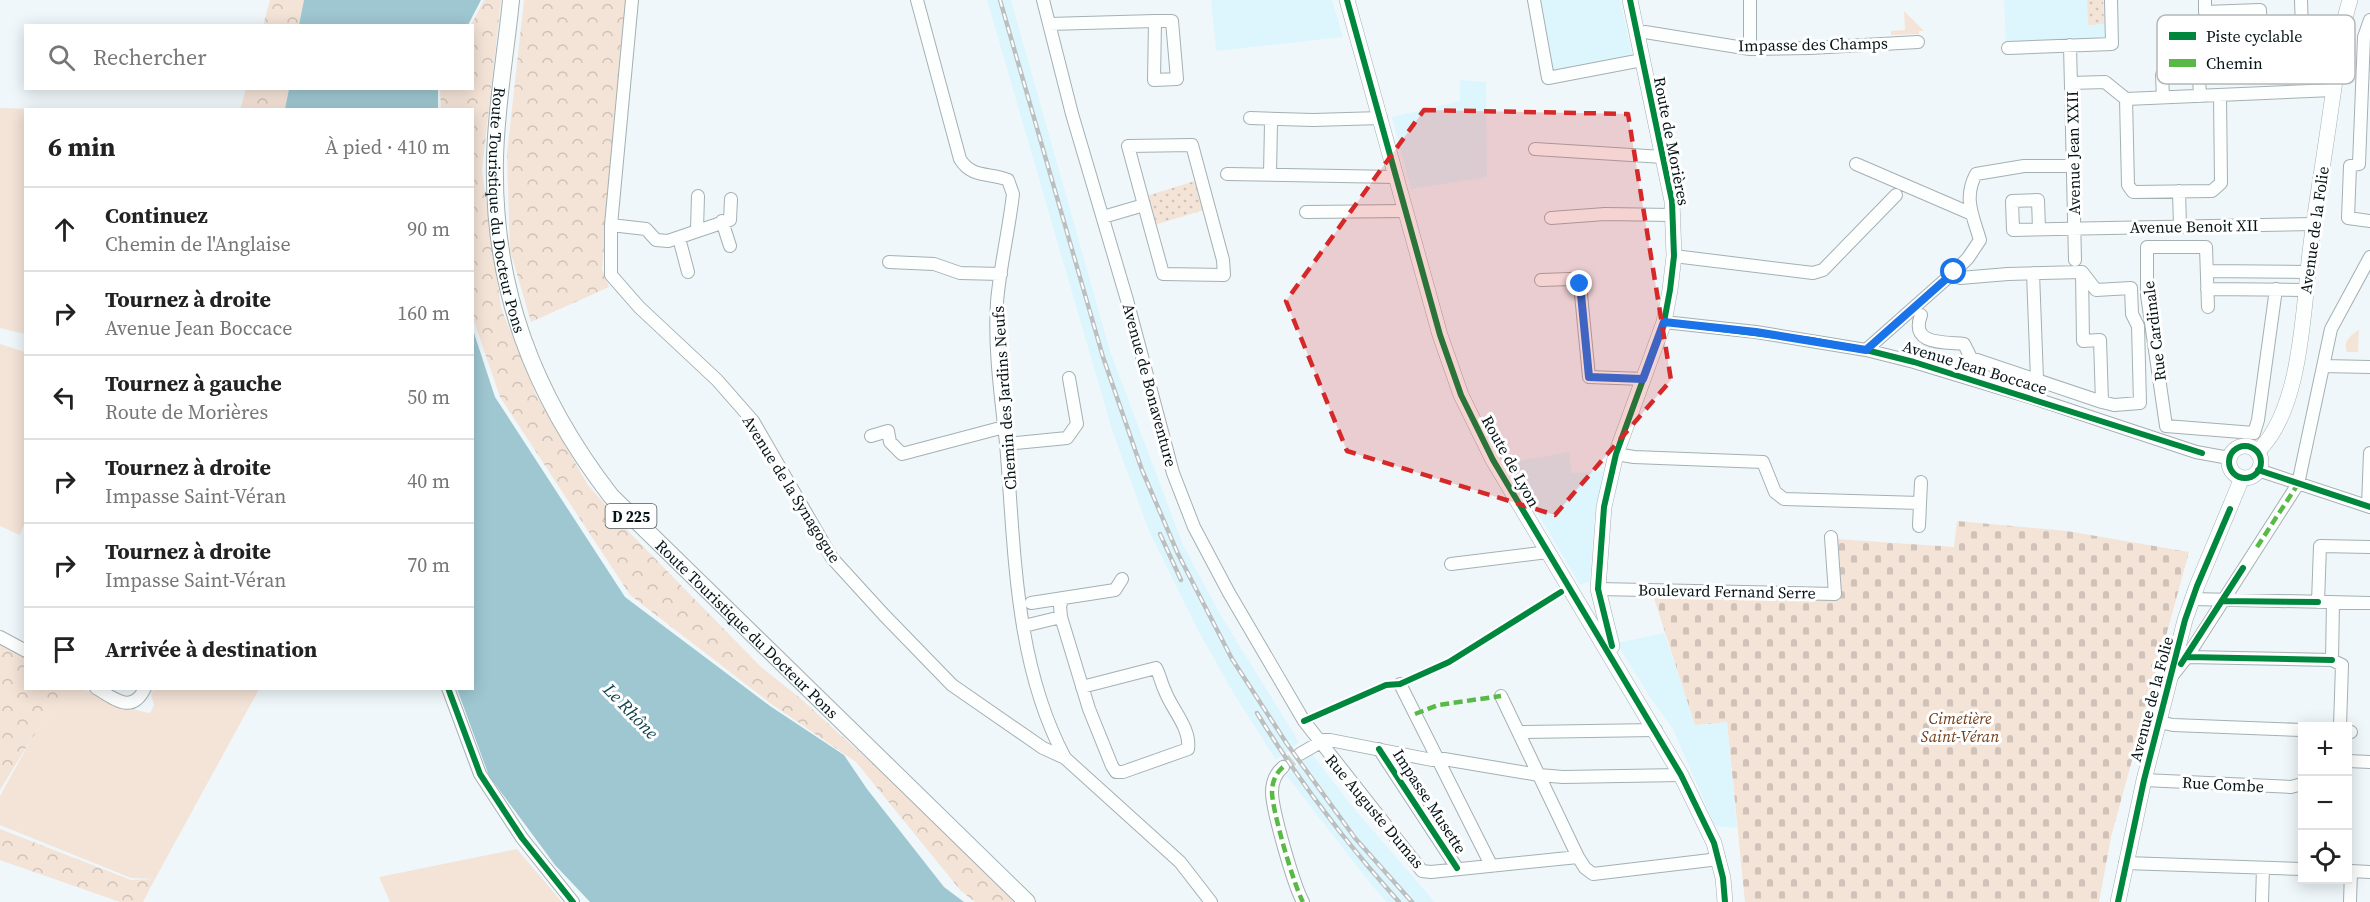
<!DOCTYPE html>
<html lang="fr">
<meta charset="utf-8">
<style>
body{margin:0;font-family:"Source Serif 4",serif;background:#f2f2f2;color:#222}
.controls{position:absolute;right:18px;bottom:18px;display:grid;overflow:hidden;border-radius:0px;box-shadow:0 3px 15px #0003}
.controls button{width:54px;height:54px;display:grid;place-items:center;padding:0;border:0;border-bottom:2px solid #e0e0e0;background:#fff;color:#222;font:30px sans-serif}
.stop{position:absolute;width:18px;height:18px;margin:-14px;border:4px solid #1a73e8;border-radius:50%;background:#fff}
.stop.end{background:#1a73e8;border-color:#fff;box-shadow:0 2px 6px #0008}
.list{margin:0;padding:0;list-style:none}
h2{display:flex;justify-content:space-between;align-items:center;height:78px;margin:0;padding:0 24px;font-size:26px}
h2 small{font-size:20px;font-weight:400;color:#767676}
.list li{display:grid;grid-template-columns:39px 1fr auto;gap:18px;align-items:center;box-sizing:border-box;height:84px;padding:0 24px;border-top:2px solid #e0e0e0}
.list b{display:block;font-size:22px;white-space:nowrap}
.list p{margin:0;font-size:20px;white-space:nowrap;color:#767676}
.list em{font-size:20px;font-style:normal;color:#767676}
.icon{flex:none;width:33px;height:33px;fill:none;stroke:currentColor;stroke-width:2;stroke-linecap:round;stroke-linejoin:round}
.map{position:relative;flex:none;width:2370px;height:902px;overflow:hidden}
.search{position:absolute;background:#fff;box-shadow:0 3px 15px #0003;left:24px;top:24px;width:450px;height:66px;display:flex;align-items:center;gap:15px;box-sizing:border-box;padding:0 21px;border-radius:0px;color:#767676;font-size:22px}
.panel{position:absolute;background:#fff;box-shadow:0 3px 15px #0003;left:24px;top:108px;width:450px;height:582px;border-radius:0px}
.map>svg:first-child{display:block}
.built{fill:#ddf6fd}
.grass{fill:#f4e3d7}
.forest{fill:url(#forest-crowns)}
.cemetery{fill:url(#cemetery-stones)}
.park{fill:url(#park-dots)}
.water{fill:#9fc7d1}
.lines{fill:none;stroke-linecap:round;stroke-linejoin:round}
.minor-tunnel{stroke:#ccd5d8;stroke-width:12;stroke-dasharray:12 6;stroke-linecap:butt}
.minor-casing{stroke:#a5b0b2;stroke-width:14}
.major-casing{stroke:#a5b0b2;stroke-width:16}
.highway-casing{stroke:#a5b0b2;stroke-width:18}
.minor{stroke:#fdfefe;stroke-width:12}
.major{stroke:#fdfefe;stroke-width:15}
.highway{stroke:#fdfefe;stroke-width:16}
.rail-casing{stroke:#bcbfc0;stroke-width:4.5}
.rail{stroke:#fff;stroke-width:2;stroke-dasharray:7;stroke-linecap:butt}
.quiet{stroke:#58b947;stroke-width:4.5;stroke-dasharray:9 4.5;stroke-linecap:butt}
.cycleway-casing{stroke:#fff;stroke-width:10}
.cycleway{stroke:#00873e;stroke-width:6}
.route{stroke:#1a73e8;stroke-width:8}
.marked{fill:#d62828;fill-opacity:0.2;stroke:#d62828;stroke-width:4.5;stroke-dasharray:12 8;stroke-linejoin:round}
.labels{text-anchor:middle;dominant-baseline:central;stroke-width:6;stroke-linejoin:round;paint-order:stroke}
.shield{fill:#fff;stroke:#515a5d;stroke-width:1.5}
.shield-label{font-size:15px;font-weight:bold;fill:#061417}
.street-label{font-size:16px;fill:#061417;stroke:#fff}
.park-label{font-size:16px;font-style:italic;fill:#703b16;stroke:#fff}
.water-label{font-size:18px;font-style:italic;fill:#11434c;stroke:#fff}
.key{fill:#fff;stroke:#b4b8b9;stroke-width:1.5}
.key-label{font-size:16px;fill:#061417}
</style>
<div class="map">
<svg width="2370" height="902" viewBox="0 0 2370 902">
<defs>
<pattern id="forest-crowns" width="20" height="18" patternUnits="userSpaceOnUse" patternTransform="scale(1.5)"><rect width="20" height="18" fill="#f4e3d7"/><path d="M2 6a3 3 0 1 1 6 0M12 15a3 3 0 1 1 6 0" fill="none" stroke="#d0c2b8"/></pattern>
<pattern id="cemetery-stones" width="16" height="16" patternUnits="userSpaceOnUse" patternTransform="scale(1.5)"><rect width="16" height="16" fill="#f4e3d7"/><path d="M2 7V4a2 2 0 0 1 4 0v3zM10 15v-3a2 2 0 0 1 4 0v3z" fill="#d0c2b8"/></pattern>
<pattern id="park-dots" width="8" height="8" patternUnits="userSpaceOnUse" patternTransform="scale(1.5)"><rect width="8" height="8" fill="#f4e3d7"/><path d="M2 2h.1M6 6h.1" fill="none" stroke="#d0c2b8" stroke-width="1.8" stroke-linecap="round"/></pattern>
</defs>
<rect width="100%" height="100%" fill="#eff7fa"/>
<path class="built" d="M987,0H1011L1110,351L1183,545L1220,614L1299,742L1276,760L1234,694L1199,632L1149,531L1112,430Z
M1211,0H1332L1343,37L1216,51Z
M1541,0H1620L1633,58L1553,70Z
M2004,0H2107L2108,40L2006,44Z
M1460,80L1486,82L1487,177L1411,189L1392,117L1460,101Z
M1569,452L1572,473L1603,471L1594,521L1590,581L1580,585L1508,463Z
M1664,633L1696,725L1727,722L1737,828L1715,826L1673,729L1650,697L1617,643Z
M1312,754L1351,805L1435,902H1387L1374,888L1286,775Z"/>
<path class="grass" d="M1904,11L1924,31H1919V34L1891,35V31L1905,30Z
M0,108L28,109L26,110L25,334L0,328Z
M2359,330L2358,352H2347C2343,342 2350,335 2359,330Z
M0,344L25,352L26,520L20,535L0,526Z
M71,689C102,689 119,708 150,713L154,705L151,694L154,689H259L155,879L131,878L0,825V796L32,738Z
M517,849L562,902H390L379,877Z"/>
<path class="forest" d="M270,0H304L299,25L263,26Z
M484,0H501L482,170L501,308L537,397L588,485L630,533L761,667L800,698L887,777L1016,902H975L961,891L856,762L770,703L630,595L500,397L473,318L472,110L441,109L440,89L472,88L471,25Z
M524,0H626L602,269L609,287L531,322L510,250L507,154Z
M246,89H289L285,109L240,110Z
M0,644L25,657L26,688L71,689L32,738L0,790Z
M0,829L131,880L155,879L143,902H120L0,860Z"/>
<path class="cemetery" d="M1957,521L2067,531L2189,552L2111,837L2099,902H1745L1727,722L1695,725L1653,595L1840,600L1836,539L1954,547Z"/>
<path class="park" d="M2087,0H2103L2104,24L2088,25Z
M1195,181L1204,210L1154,225L1146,196Z"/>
<path class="water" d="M304,0H481L468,25H299Z
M289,89H438V109H285Z
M473,330L495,397L625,597L770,706L844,755L867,789L944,887L964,902H590L555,865L489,776L457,689L472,688Z"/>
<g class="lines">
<path class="minor-tunnel" d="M1283,767L1300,754"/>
<g class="minor-casing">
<path id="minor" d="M632,0L611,225V275L639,307L717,380L753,421L832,558L884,615L952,685L1043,748L1065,758L1180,862L1211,902
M917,0L960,159C972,179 990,172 1008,180L1013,194C1009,230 1000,266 997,302C994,349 1001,396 1006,443C1015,550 1014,662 1065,758
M1043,0L1072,114L1127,300L1173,473L1194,527L1229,593L1304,721L1422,871L1431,872L1578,857
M1534,0L1548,78L1642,60
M1750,0V49
M2205,0V12L2260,10L2261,35L2342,32
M2370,20L2364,37L2359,164L2350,166L2348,218L2370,221
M1049,24L1155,21H1172L1177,79L1154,80L1155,21
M1637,34L1645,32L1750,49L1810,48L1918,42
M2261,35H2233L2234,62L2303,60L2301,0
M2197,39L2200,96
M2070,45L2075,260
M2008,48L2112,44L2111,0
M2162,75L2163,97
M2071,83L2105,82L2126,99L2333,90
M2126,99L2128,185L2133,192L2212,191L2221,183L2220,95
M1250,118L1313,120L1381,118
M1535,149L1663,157
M1856,164L1972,214
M1227,174L1397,177
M1270,174L1271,123
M2179,191L2180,226
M1306,212L1406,211
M1103,217L1144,205L1128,146L1192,145L1223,260L1224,275L1163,274L1144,205
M1551,218L1605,214L1673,215
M722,221L730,246
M611,225L646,229L656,240L668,241L730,220L731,199
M697,229L698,196
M2039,229L2038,200L2012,201L2013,230L2313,224
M679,238L688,272
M1674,256L1813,273L1823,270L1896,195
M889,262L934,264L960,273L1001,274
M2207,271L2307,272
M2082,272L2083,341L2100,340L2102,402
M2033,273L2037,379L2033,398
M1541,280L1570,279L1580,284L1589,377L1643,379
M2207,289L2305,290
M2208,307L2206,247H2147V295L2166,426L2254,433L2258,420L2276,289
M1921,315C1910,345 1943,342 1964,344L1971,358L2102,402L2114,405L2140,403L2138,326L2132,314L2131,288L2096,290L2082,272L2008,274L1960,278
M1664,322L1756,332L1866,350L1914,362L2033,398L2196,452L2229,458
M1866,350L1954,272L1968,258L1980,240C1973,216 1963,198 1976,174L2024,166H2073
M2323,366L2370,367
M871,436L888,431L890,442L902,454L1004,427
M1006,444L1067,438L1077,424L1069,378
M1616,454L1634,457L1763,462L1775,492L1784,499L1920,503
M2258,470L2370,507
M2368,506L2370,453
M1919,526L1921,482
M1451,564L1548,552
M1598,589L1835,594L1831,537
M1063,598L1060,606L1061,617L1089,709L1112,766L1116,772H1123L1188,749C1191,728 1172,710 1165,691C1161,683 1160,675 1156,668L1082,687
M2192,599L2370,603
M2318,602L2320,546L2370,547
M1031,603L1115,590L1122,579
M1024,626L1061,617
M0,637L26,651
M2187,657L2332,660L2342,665L2340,726
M2332,660L2333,602
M2172,676L2187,657L2298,484L2331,329L2370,257
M1400,684L1491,865
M96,688C115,699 132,715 145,688
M448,688L480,774L522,838L573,902
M1501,696L1578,857L1585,868L1593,874L1719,859
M2159,722L2173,725L2302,730
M1520,732L1656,730
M2348,732H2351
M1379,749L1457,868
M1300,754L1324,740H1330L1432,760L1444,759L1539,775L1563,777L1681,775
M2348,761L2370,762
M1283,767C1276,773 1272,782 1272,792C1272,810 1294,886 1303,902
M2144,780L2291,787L2302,784
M2125,863L2302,869
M2348,871H2351L2350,902
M2351,871L2370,872
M2262,902L2263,868"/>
</g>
<g class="major-casing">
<path id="major" d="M1347,0L1440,335L1461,395L1493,460L1681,775L1714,843L1723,878L1725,902
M2229 462a16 16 0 1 1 32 0a16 16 0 1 1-32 0Z
M2257,452C2303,410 2303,304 2311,244C2317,198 2325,153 2331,108C2337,72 2339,35 2350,0
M1612,646L1598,589L1604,507L1616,454L1664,322L1670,290L1674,256L1672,201L1630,0
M2118,902L2144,780L2185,620L2197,586L2242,478"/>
</g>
<g class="highway-casing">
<g id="highway">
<path id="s1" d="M511,0C506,52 496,106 495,159C492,287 533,395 611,496L1027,902"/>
</g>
</g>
<use href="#minor" class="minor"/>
<use href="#major" class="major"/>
<use href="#highway" class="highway"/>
<g class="rail-casing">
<path id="rail" d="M1000,0L1103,357L1142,470L1178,554L1232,659L1287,744L1355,838L1412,902
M1160,534L1181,580
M1257,713C1298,780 1346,843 1399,902"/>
</g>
<use href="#rail" class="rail"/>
<path class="quiet" d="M2257,547L2298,484
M1415,714L1438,705L1501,696
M1283,767C1276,773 1272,782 1272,792C1272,810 1294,886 1303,902"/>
<g class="cycleway-casing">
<path id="cycleway" d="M1347,0L1440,335L1461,395L1493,460L1681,775L1714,843L1723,878L1725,902
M1664,322L1811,340L1866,350L1914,362L2202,453
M2229 462a16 16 0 1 1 32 0a16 16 0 1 1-32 0Z
M2258,470L2370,507
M2222,601L2318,602
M1612,646L1598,589L1604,507L1616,454L1664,322L1670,290L1674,256L1672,201L1630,0
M2187,657L2332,660
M2181,664L2243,568
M448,688L480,774L522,838L573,902
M1304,721L1386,685L1400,684L1449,662L1561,592
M1379,749L1457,868
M2118,902L2144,780L2185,620L2197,586L2230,509"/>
</g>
<use href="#cycleway" class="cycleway"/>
</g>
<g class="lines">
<path class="route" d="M1580,284L1589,377L1643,379L1664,322L1756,332L1866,350L1954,272"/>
</g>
<path class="marked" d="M1424,110L1628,114L1671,380L1555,515L1347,451L1286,301Z"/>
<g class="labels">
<rect class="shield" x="605.5" y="504" width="51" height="24" rx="4.5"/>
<g class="shield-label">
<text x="631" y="516">D 225</text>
</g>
<g class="street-label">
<text transform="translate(1813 44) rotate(-1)">Impasse des Champs</text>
<text transform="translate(1672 141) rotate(79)">Route de Morières</text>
<text transform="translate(2073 153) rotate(-91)">Avenue Jean XXII</text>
<text stroke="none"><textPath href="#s1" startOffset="212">Route Touristique du Docteur Pons</textPath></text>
<text transform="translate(2194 226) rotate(-1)">Avenue Benoit XII</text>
<text transform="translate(2314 230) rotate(-82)">Avenue de la Folie</text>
<text transform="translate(2154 331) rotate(-97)">Rue Cardinale</text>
<text transform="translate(1975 367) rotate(17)">Avenue Jean Boccace</text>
<text transform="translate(1150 385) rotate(75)">Avenue de Bonaventure</text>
<text transform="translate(1004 398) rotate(-94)">Chemin des Jardins Neufs</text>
<text transform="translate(1511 461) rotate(61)">Route de Lyon</text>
<text transform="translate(792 489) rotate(58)">Avenue de la Synagogue</text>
<text transform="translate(1727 591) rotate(1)">Boulevard Fernand Serre</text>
<text stroke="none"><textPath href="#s1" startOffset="714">Route Touristique du Docteur Pons</textPath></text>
<text transform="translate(2151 699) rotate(-75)">Avenue de la Folie</text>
<text transform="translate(2223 784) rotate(3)">Rue Combe</text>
<text transform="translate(1430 801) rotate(57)">Impasse Musette</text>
<text transform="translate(1375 811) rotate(50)">Rue Auguste Dumas</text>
</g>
<g class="park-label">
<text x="1960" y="718">Cimetière<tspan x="1960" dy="18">Saint-Véran</tspan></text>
</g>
<g class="water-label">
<text transform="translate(631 711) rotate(46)">Le Rhône</text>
</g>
</g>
<rect x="2157" y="15" width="198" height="69" rx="9" class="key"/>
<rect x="2169" y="32" width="27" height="8" fill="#00873e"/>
<rect x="2169" y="59" width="27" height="8" fill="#58b947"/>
<g class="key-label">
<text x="2206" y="42">Piste cyclable</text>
<text x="2206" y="69">Chemin</text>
</g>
</svg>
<div class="controls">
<button>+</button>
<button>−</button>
<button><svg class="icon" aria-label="locate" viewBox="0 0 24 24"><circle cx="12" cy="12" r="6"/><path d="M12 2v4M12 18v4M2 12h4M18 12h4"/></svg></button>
</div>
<div class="stop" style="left:1954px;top:272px"></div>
<div class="stop end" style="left:1580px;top:284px"></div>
<div class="search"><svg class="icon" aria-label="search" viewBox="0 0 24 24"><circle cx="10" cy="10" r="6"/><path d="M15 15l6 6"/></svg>Rechercher</div>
<section class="panel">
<h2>6 min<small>À pied · 410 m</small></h2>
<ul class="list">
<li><svg class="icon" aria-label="ahead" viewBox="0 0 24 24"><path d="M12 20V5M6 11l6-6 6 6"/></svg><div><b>Continuez</b><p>Chemin de l'Anglaise</p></div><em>90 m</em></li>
<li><svg class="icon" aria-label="right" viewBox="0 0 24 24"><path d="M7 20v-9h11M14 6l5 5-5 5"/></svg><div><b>Tournez à droite</b><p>Avenue Jean Boccace</p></div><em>160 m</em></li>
<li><svg class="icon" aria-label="left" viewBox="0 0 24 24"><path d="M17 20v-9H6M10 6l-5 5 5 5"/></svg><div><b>Tournez à gauche</b><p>Route de Morières</p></div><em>50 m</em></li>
<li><svg class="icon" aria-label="right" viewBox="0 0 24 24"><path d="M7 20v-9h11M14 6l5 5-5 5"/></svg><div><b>Tournez à droite</b><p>Impasse Saint-Véran</p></div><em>40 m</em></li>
<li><svg class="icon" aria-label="right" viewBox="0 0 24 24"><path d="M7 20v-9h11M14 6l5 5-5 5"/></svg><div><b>Tournez à droite</b><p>Impasse Saint-Véran</p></div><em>70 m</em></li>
<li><svg class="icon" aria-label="arrive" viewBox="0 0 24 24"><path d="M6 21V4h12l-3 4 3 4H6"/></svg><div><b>Arrivée à destination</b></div></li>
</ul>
</section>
</div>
